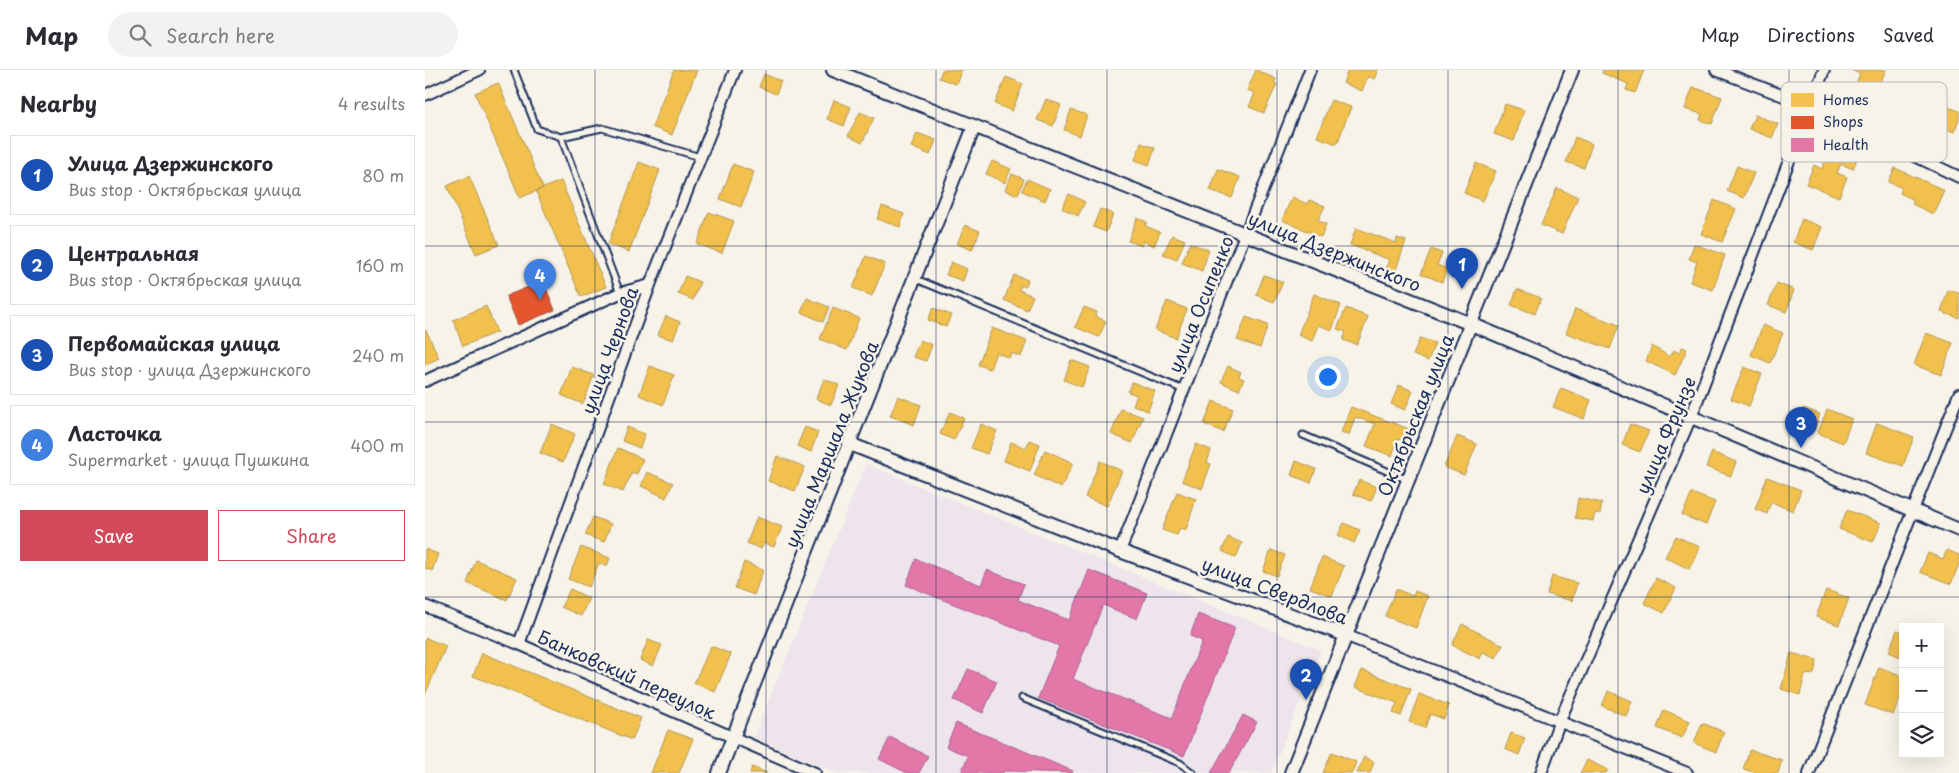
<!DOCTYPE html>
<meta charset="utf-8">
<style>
body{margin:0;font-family:"Playpen Sans",sans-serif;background:#f2f2f3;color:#2b2b33}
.controls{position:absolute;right:15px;bottom:15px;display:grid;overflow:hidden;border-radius:0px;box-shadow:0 5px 20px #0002}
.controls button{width:45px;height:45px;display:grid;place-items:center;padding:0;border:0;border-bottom:1px solid #e1e1e2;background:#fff;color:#2b2b33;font:25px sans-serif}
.you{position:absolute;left:902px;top:306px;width:18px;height:18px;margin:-12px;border:4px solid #fff;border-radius:50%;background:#1a73e8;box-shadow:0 0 0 8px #1a73e833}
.badge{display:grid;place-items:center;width:32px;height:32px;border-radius:50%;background:#d1495b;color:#fff;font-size:16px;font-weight:700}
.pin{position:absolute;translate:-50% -41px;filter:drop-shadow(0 1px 2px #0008)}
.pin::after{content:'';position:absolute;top:26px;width:18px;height:15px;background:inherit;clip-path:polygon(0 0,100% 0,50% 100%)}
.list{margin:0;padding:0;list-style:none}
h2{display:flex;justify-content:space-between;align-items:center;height:65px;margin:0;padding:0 20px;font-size:21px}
h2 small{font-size:16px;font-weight:400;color:#7c7c81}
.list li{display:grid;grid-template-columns:32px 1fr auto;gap:15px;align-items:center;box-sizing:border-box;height:80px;margin:0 10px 10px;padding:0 10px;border:1px solid #e1e1e2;border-radius:0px}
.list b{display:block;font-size:19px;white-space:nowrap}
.list p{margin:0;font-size:16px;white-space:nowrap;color:#7c7c81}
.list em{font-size:16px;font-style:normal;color:#7c7c81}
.actions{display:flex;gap:10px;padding:15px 20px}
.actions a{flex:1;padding:11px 0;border:1px solid #d1495b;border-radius:0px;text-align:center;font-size:18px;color:#d1495b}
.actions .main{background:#d1495b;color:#fff}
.icon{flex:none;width:28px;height:28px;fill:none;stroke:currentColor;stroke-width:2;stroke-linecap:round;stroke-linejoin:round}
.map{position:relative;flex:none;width:1534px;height:703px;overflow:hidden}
header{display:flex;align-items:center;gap:30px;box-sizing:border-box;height:70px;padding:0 25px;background:#fff;border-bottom:1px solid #e1e1e2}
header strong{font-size:24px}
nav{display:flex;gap:28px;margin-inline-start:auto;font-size:18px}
.search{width:350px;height:45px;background:#f2f2f3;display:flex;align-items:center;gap:12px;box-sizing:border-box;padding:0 18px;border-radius:28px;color:#7c7c81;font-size:19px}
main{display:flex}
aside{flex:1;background:#fff}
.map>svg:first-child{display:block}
.built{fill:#eee5ec}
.homes{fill:#f2c14e;stroke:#b29553}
.shops{fill:#e4572e;stroke:#a84b3c}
.health{fill:#e377a8;stroke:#a76192}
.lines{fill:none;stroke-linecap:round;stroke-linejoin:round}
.service-casing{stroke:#1b2f5e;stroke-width:9}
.minor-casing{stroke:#1b2f5e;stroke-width:14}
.tertiary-casing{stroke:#1b2f5e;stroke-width:16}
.service{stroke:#f7f3e8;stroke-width:5}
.minor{stroke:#f7f3e8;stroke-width:10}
.tertiary{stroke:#f7f3e8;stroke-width:12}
.grid{fill:none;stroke:#1b2f5e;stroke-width:1;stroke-opacity:0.55}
.labels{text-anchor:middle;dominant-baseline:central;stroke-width:5;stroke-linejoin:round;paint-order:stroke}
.street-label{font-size:18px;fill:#1b2f5e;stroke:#f7f3e8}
.key{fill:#f7f3e8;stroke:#b5b8bf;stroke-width:1}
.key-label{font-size:14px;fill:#1b2f5e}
</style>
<header>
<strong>Map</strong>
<div class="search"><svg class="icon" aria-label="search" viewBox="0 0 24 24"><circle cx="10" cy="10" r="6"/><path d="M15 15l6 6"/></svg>Search here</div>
<nav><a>Map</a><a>Directions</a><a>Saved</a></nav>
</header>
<main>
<aside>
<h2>Nearby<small>4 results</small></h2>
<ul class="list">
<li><span class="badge" style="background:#1a4fb4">1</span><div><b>Улица Дзержинского</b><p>Bus stop · Октябрьская улица</p></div><em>80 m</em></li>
<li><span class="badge" style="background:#1a4fb4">2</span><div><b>Центральная</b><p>Bus stop · Октябрьская улица</p></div><em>160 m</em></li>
<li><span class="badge" style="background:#1a4fb4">3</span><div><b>Первомайская улица</b><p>Bus stop · улица Дзержинского</p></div><em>240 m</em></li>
<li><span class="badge" style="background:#3f7fe0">4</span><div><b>Ласточка</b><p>Supermarket · улица Пушкина</p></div><em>400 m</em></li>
</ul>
<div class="actions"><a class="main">Save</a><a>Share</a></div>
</aside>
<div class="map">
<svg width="1534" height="703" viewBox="0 0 1534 703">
<rect width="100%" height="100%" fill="#f7f3e8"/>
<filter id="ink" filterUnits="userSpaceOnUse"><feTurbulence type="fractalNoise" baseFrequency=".02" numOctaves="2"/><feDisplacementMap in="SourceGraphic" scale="10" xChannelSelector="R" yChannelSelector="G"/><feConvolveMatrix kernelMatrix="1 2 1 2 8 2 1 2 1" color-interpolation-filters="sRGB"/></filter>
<g filter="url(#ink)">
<path class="built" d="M441,394L896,580L846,703H412L328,668Z"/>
<path class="homes" d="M249,0H272L247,65L227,57Z
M517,0H537L531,14L514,8Z
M831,0L851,9L849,13L852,14L839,43L824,37L830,23L822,20Z
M923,0H953L949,9L943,6L937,21L918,13Z
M1178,0H1219L1210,23L1201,20L1203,14L1177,3Z
M1426,0H1461L1446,33L1426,25L1435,4Z
M339,4L356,11L351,24L334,17Z
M581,7L598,14L587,41L570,34Z
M73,13L118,118L95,128L50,23Z
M1268,17L1297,27L1287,54L1275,50L1277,44L1260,39Z
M621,29L636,35L628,56L612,50Z
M409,30L426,37L419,56L402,49Z
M906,30L926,37L912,74L892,67Z
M1507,31L1534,41V49L1529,62L1499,50Z
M1080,34L1099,40L1089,71L1069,64Z
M646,40L662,45L655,66L639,60Z
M435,42L449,48L437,73L423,66Z
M1330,45L1353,54L1347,68L1324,59Z
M492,63L511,70L505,85L486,77Z
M1150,67L1167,74L1159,98L1141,92Z
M716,73L730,78L724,95L710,90Z
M1406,75L1433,86L1428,99L1416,94L1412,103L1422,107L1414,127L1381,114L1389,95L1397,99Z
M567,91L586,99L580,113L561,104Z
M214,92L235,100L204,182L183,174Z
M1051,93L1071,101L1058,131L1039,123Z
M308,94L329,102L316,137L295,129Z
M1312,96L1329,103L1319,128L1302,121Z
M1470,98L1519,120L1508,144L1487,134L1489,130L1475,123L1477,118L1463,112Z
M793,99L815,107L807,128L785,120Z
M587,104L599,109L593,125L580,120Z
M44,106L74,175L51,184L22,116Z
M602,109L625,119L620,131L597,121Z
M136,111L181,217L156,227L111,121Z
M1132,118L1153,127L1137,164L1116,155Z
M644,124L660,132L653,146L637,138Z
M867,127L882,134L884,130L900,136L893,150L901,154L896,167L857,150Z
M1289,130L1311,139L1297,172L1276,164Z
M457,136L479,144L475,157L452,149Z
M675,139L688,144L681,162L668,157Z
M284,142L309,151L297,183L272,174Z
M712,148L722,152L720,156L735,162L729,176L718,171L717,176L703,171Z
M1377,149L1397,157L1388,180L1368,172Z
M540,155L555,161L547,180L532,174Z
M931,158L971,173L972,168L981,171L970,202L961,199L965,190L925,175Z
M747,165L760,170L752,189L738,184Z
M765,173L784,180L777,201L757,193Z
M1269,174L1300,185L1288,220L1265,212L1272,192L1264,189Z
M1006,179L1017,183L1012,195L1022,199L1017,212L996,204Z
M441,186L460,194L447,226L428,218Z
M526,192L542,199L538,211L521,205Z
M589,205L603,210L600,217L596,215L594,220L608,226L602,240L579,230Z
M839,205L858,212L849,232L831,225Z
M260,206L275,212L268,230L253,224Z
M1352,213L1369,220L1361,242L1343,235Z
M1092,219L1116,228L1110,244L1086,235Z
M1523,220L1534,223V248L1516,242Z
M889,224L916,235L907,260L893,255L887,271L873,265Z
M382,228L404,237L398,252L376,242Z
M742,231L762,239L751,268L730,260Z
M61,236L72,262L38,276L28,250Z
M659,237L672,242L670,246L681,251L674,267L650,257Z
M408,238L434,248L422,280L395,269Z
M508,238L526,245L521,257L503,250Z
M921,238L943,247L932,275L918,270L921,262L912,259Z
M1150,239L1194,255L1185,279L1141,263Z
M241,246L255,252L248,270L233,265Z
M821,247L843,255L835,278L812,270Z
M1338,255L1358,263L1345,293L1326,285Z
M567,258L602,271L596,287L586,283L584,288L571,282L565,299L553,295Z
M1,260L14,288L0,295V261Z
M1501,263L1528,273L1516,305L1489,295Z
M995,268L1010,273L1003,291L988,285Z
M495,270L507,275L501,291L488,287Z
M1227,276L1245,287L1249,280L1254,283L1257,277L1262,279L1250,305L1221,291Z
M646,290L665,297L657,317L639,310Z
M225,296L249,305L238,335L214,325Z
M803,296L816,302L814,307L819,309L814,320L796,312Z
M147,297L169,305L158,334L136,325Z
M1319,297L1337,304L1324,336L1306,329Z
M399,309L414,315L406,335L391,329Z
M707,312L730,321L723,341L708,335L712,325L703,322Z
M974,315L988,321L980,340L966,334Z
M1136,318L1166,330L1159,349L1128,337Z
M473,326L496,335L489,355L465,346Z
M788,331L808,339L798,362L779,354Z
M926,337L984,359L979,371L973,369L967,386L941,376L950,354L930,347L924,365L916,362Z
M1378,338L1395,344L1389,361L1372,355Z
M696,339L718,347L707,373L686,364Z
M1402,339L1427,349L1418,373L1393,363Z
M525,342L539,348L529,370L515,364Z
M1452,353L1489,367L1478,396L1441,383Z
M127,354L150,364L138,392L115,383Z
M556,354L572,361L562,384L546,378Z
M1205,354L1224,361L1215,382L1197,375Z
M202,357L220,364L215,378L197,371Z
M380,357L393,362L386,382L372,376Z
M1032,366L1052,374L1039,405L1019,397Z
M604,370L615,374L605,401L579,391L586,372L601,378Z
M771,374L786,380L782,393L786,394L777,419L757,411Z
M193,378L218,389L212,404L207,402L198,422L179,414Z
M620,380L648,393L636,418L609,405Z
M1287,382L1311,392L1306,406L1281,397Z
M352,386L380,397L370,421L343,411Z
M675,391L697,401L682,436L660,427Z
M871,391L891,399L886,413L866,405Z
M222,402L248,413L241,428L216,416Z
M1342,407L1376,420L1368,441L1346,432L1342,444L1330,439Z
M934,410L952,417L946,431L928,424Z
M752,422L771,429L761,460L755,458L752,465L737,460Z
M1267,423L1290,432L1281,455L1257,445Z
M1153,428L1177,433L1175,444L1170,443L1168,451L1150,448Z
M1422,440L1456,453L1448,472L1414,459Z
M168,447L186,454L179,472L160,465Z
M332,447L357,457L349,477L339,473L336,479L322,473Z
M919,453L935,460L929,473L913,465Z
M1251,466L1275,477L1264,499L1240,487Z
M803,467L817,473L811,488L797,481Z
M156,477L185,488L182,496L174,493L164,517L143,509Z
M0,479L13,484L7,501L0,498Z
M846,480L860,485L852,506L838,501Z
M1522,480L1534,485V494L1526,514L1495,502L1503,483L1518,489Z
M897,487L919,496L907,526L885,518Z
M51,490L92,508L82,530L42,513Z
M319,492L338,500L329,525L310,518Z
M1127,506L1152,513L1147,531L1122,524Z
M1231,508L1251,518L1239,543L1219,533Z
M145,519L164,528L156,546L136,537Z
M971,519L988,526L990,521L1003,526L991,558L960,546Z
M1401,520L1424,528L1414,555L1391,547Z
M1037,554L1078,575L1071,588L1058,582L1055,589L1027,575Z
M1472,560L1478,562V588L1464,582Z
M1,568L21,576L0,625V570Z
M223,570L237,575L228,596L215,590Z
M286,576L306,584L290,622L269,613Z
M57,583L216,648L207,670L48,606Z
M1366,583L1392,590L1389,604L1380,605L1375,625L1356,619Z
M1454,597L1478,606V621L1468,645L1440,635Z
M937,600L986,619L976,646L968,643L972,633L930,617Z
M1183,621L1207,631L1201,646L1177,636Z
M994,624L1024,635L1019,649L1005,644L1000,658L984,652Z
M1239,640L1265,651L1257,668L1232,658Z
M1277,653L1299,662L1291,682L1269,673Z
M243,660L268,669L254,703H226Z
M1086,663L1100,668L1094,685L1080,679Z
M1325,680L1357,690L1353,703H1332L1318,699Z
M907,682L931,692L927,703H898Z
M939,687L949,692L945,703H932Z
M1162,690L1183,700L1181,703H1155Z
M327,697L342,703H325Z"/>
<path class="shops" d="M118,211L130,240L93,255L81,226Z"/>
<path class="health" d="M491,489L556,515L562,500L599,514L593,530L644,550L664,500L722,523L712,549L678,535L648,609L747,648L777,571L765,566L773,544L810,558L759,686L613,628L634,576L481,515Z
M543,599L572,611L558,643L529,630Z
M818,645L832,652L804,703H786Z
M531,653L648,701L647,703L579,701L578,703H536L543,686L521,677Z
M465,667L503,686L494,703H482L454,689Z"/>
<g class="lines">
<g class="service-casing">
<path id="service" d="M89,0L112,59L136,67L195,223
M136,67L177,58L275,87
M491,209L759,320
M878,365L983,410
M597,628L755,693L768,703"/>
</g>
<g class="minor-casing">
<path id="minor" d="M1291,0L1385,36L1534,107
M0,25L54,0
M1373,31L1394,13L1399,0
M0,311L195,223L225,215
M695,481L885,0
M0,536L94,574L390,703
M920,565L1262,703
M94,574L225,215L310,0
M1116,703L1135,650L1266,347L1385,36
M1384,703L1534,324"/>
</g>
<g class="tertiary-casing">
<path id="tertiary" d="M408,0L1046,254L1534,460
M425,374L695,481L920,565
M294,703L549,57
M866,703L1147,0"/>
</g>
<use href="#service" class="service"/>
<use href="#minor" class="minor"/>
<use href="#tertiary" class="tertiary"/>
</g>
</g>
<path class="grid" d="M170,0V703M341,0V703M511,0V703M682,0V703M852,0V703M1023,0V703M1193,0V703M1364,0V703M0,176H1534M0,352H1534M0,527H1534"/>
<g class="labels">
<g class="street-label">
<text transform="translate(910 181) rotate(22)">улица Дзержинского</text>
<text transform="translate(775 234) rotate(-68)">улица Осипенко</text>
<text transform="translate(184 280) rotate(-70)">улица Чернова</text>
<text transform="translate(990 345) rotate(-68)">Октябрьская улица</text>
<text transform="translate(1240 365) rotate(-67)">улица Фрунзе</text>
<text transform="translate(406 374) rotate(-68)">улица Маршала Жукова</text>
<text transform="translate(850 520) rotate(21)">улица Свердлова</text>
<text transform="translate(202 604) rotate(24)">Банковский переулок</text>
</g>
</g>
<rect x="1356" y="12" width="166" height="80" rx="8" class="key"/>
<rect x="1366" y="23" width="23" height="14" fill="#f2c14e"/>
<rect x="1366" y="46" width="23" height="13" fill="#e4572e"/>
<rect x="1366" y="68" width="23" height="14" fill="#e377a8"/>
<g class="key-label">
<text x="1398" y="35">Homes</text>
<text x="1398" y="57">Shops</text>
<text x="1398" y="80">Health</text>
</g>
</svg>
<div class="controls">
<button>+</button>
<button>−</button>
<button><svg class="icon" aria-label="layers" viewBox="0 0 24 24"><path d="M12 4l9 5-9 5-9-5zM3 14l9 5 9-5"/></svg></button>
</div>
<div class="you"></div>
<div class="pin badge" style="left:1037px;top:219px;background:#1a4fb4">1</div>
<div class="pin badge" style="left:881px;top:630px;background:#1a4fb4">2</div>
<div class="pin badge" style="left:1376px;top:378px;background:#1a4fb4">3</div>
<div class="pin badge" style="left:115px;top:230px;background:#3f7fe0">4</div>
</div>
</main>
